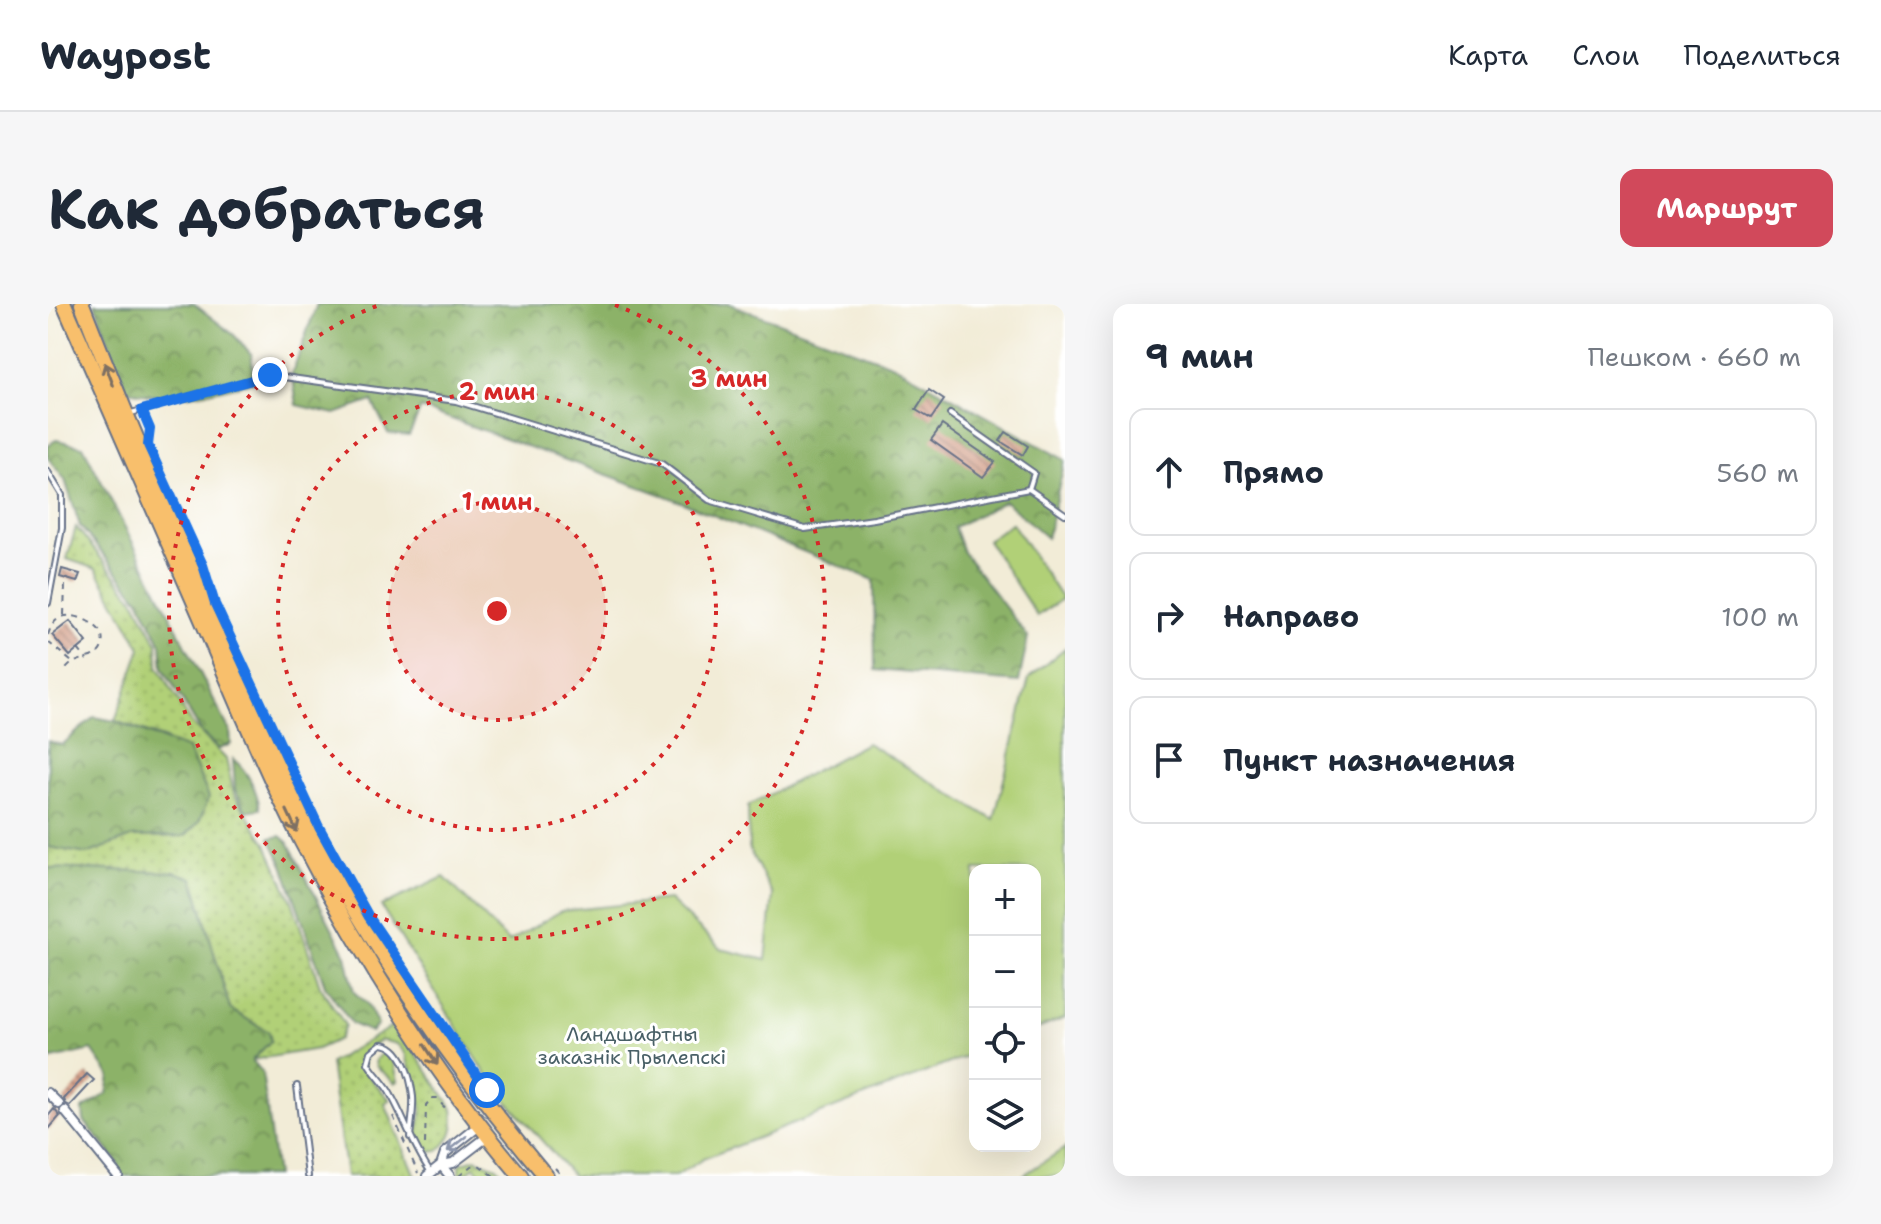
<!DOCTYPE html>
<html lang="ru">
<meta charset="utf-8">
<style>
body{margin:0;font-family:"Shantell Sans",sans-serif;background:#f6f6f7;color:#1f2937}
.controls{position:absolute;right:24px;bottom:24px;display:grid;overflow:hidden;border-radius:16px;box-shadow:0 8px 32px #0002}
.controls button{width:72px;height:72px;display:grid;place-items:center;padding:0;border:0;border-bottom:2px solid #e0e1e3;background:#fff;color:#1f2937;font:40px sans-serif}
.stop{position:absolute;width:24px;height:24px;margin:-18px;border:6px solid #1a73e8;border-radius:50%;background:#fff}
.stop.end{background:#1a73e8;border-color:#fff;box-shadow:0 2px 8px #0008}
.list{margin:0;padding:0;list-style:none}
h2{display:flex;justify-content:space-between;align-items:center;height:104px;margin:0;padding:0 32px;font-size:34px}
h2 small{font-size:26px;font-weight:400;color:#747a83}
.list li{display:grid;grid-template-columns:52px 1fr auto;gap:24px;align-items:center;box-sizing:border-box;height:128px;margin:0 16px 16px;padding:0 16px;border:2px solid #e0e1e3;border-radius:16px}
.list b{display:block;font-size:30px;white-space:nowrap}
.list em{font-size:26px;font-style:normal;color:#747a83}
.icon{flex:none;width:44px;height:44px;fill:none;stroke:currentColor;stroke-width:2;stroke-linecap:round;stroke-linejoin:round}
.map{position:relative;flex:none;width:1017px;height:872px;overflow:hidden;border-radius:16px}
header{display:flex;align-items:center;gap:48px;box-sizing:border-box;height:112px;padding:0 40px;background:#fff;border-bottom:2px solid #e0e1e3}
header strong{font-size:38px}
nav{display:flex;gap:44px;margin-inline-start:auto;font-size:28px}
.intro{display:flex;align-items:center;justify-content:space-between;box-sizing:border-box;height:192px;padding:0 48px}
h1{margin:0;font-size:56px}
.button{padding:20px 36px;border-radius:16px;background:#d1495b;color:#fff;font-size:28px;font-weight:700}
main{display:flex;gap:48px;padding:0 48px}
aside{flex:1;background:#fff;border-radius:16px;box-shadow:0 8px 32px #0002}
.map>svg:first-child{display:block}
.grass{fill:url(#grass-dots);stroke:#66806a;stroke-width:2}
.forest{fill:url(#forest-crowns);stroke:#547063;stroke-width:2}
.park{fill:#b1d077;stroke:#66806a;stroke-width:2}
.building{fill:url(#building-back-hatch)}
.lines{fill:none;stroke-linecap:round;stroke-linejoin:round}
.lane-casing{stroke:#667188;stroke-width:8}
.street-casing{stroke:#667188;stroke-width:12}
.highway-casing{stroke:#667188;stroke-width:18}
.path{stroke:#667188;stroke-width:2;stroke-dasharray:6 6;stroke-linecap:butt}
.lane{stroke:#fff;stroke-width:4}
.street{stroke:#fff;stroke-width:8}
.highway{stroke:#f8bf6c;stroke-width:14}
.oneway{stroke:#7e7064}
.oneway2{stroke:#8d97ae}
.route{stroke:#1a73e8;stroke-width:10}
.ring{fill:none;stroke:#d62828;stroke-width:4;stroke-dasharray:4 8}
.labels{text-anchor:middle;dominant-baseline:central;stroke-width:6;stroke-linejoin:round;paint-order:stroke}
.park-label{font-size:20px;fill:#485f66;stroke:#fff}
.centre{fill:#d62828;stroke:#fff;stroke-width:4}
.ring-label{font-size:24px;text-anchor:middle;font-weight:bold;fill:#d62828;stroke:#fff;stroke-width:6;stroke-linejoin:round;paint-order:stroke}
</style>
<header>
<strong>Waypost</strong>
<nav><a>Карта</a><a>Слои</a><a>Поделиться</a></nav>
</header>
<div class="intro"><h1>Как добраться</h1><a class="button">Маршрут</a></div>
<main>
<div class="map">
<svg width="1017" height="872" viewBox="0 0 1017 872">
<defs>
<pattern id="grass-dots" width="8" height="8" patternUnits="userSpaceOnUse" patternTransform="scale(2)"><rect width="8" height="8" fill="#b1d077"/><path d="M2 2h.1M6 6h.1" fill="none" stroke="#98b369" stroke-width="1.8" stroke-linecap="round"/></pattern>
<pattern id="forest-crowns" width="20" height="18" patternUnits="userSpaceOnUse" patternTransform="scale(2)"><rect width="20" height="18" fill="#8cb268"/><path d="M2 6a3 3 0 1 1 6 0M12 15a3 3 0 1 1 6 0" fill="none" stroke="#729159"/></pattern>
<pattern id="building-back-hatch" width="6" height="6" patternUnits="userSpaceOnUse" patternTransform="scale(2)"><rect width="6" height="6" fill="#d4a18b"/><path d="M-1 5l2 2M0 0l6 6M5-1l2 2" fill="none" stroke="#ab8475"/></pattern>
</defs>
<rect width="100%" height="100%" fill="#fff"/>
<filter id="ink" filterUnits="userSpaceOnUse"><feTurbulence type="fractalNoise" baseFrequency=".0125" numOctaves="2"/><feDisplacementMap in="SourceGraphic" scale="16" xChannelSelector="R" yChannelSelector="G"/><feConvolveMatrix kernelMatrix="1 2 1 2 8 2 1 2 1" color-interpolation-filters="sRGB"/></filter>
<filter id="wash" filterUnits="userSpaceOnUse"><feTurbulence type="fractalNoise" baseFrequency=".006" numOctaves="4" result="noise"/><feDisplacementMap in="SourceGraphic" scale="32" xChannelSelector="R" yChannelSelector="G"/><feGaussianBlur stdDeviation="1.8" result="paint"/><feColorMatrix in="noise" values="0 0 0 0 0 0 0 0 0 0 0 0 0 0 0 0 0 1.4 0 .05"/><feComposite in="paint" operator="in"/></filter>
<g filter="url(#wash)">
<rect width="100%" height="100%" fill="#f2ecd7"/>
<path class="grass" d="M28,223L86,295L109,339L110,362L143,419L178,455L186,490L218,539L244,597L272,682L297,721L291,735L269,745L204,756L223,737L182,705L145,575L0,564V543L39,550L84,533L137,532L118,435L67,417L93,344L48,265L19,255Z
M348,720L405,805C408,823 404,836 390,847L380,848L369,832L374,808L372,795L357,749L349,740L332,736L317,748L315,766L342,796L337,800L367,872H298L282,759Z
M334,749H340L344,753L350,777L347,779L328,762L327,756Z
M427,855L449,863L457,872H435L426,863L416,872H412V860Z"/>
<path class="forest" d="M47,0H146L186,31L204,51L205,78C165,87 118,101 78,85Z
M269,0H682L846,61L1017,156L999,234L957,197L906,223L915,248L980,333L971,378L827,366L826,276L618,192L373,104L361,131L340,129L324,97L287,110L249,101L244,69Z
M8,136L35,142L182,427L183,440L171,445L154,429L115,364L113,340L91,295L32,222L17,176L0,154V141Z
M46,413L67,417L140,445L161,493L151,518L137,532L84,533L39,550L0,543V437L14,441Z
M185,455C200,467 209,486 212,505L198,507L187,486Z
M233,532L240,538L298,651L306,688L319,700L330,721L323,728L304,720L277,682L235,561L222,534Z
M0,564L127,568L145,574L182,705L221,728L223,737L204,756L214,768L228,872H66L71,860L36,817L35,805L59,790L62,772L44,746L0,756Z"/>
<path class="park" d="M964,219L1014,295L989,312L939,236Z
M1017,344V714L987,726V566H927V749L655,855L628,872H525L445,781L333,602L396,573L461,638L513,607L621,596L673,645L718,656L725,591L701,545L700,502L819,439L946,516L981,374Z
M1017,844V872H974Z"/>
<g id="blocks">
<path class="building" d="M881,86L896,96L883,115L868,106Z
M894,121L947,158L935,173L883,136Z
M958,128L980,142L975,151L952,137Z
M14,265L32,270L29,278L12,273Z
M22,317L39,338L22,352L4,331Z
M39,770L46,776L22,802L18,800L16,795Z
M6,805L12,812L0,826V812Z"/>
</g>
</g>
<g filter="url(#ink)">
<use href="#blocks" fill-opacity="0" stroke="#667188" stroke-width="2"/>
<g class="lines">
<g class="lane-casing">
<path id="lane" d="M83,109L222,71L408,97L614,160L661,196L757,225L826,215L981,185L1017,210
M902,110L986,169L981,185
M0,168L14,191V224L0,299
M249,782L260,872
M362,833C363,821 366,806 365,793C363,775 355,741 333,740L323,748L320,759C327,771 337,779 343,791C357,816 365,842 382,867"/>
</g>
<g class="street-casing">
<path id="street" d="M0,789L11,800
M17,807L70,872
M393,861L397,849L431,822
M393,861L402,872
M379,872L393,861L405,859L439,833"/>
</g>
<g class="highway-casing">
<path id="highway" d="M16,0C61,104 106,208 152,311C185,387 216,464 254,538C313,652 390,775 473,872
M34,0C72,98 113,194 156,290C203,397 248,506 308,607C364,701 428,789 498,872"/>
</g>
<path class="path" d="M97,113L102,125L101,134
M16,311L17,280
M0,331C2,325 4,319 10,315C22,306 48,318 54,330C58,356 40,351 25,359C21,361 18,365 15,369
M0,338L24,358
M30,345L39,356
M345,812L370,869
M377,840L378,801L384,794H389L396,803L401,799
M507,864L514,872
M411,872L423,862L431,861L446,872"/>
<use href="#lane" class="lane"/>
<use href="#street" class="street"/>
<use href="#highway" class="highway"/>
</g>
<defs><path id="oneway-shaft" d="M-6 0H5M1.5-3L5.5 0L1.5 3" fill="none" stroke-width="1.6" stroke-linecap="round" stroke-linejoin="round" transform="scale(2)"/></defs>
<g class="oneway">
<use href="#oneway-shaft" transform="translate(61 70) rotate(-111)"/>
<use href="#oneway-shaft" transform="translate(244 517) rotate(65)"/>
<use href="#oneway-shaft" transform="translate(383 751) rotate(57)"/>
</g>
<use class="oneway2" href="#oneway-shaft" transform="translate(409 840) rotate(142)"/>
</g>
<g class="lines" filter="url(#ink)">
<path class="route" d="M222,71L94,106L102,125L100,141L155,261L167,300L271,523L321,613L439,786"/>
</g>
<circle cx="449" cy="307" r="109" fill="#d62828" fill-opacity=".12"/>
<g class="ring">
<circle cx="449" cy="307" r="109"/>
<circle cx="449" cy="307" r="219"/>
<path d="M567 1A328 328 0 1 1 331 1"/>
</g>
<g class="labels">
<g class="park-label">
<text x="584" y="730">Ландшафтны<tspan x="584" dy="23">заказнік Прылепскі</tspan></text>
</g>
</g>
<circle cx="449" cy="307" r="12" class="centre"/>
<g class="ring-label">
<text x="681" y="83">3 мин</text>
<text x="449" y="96">2 мин</text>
<text x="449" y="206">1 мин</text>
</g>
</svg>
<div class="controls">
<button>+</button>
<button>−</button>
<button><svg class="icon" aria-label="locate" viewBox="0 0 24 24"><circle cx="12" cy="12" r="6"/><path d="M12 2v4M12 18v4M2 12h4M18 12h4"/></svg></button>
<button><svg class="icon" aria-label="layers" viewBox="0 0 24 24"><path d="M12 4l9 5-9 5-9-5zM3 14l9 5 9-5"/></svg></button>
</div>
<div class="stop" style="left:439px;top:786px"></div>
<div class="stop end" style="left:222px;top:71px"></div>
</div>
<aside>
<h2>9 мин<small>Пешком · 660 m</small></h2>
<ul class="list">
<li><svg class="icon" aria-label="ahead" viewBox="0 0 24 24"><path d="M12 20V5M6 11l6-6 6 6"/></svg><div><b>Прямо</b></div><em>560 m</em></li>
<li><svg class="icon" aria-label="right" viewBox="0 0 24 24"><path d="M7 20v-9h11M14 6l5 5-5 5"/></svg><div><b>Направо</b></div><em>100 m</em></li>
<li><svg class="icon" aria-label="arrive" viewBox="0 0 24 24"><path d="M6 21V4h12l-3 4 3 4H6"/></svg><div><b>Пункт назначения</b></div></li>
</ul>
</aside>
</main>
